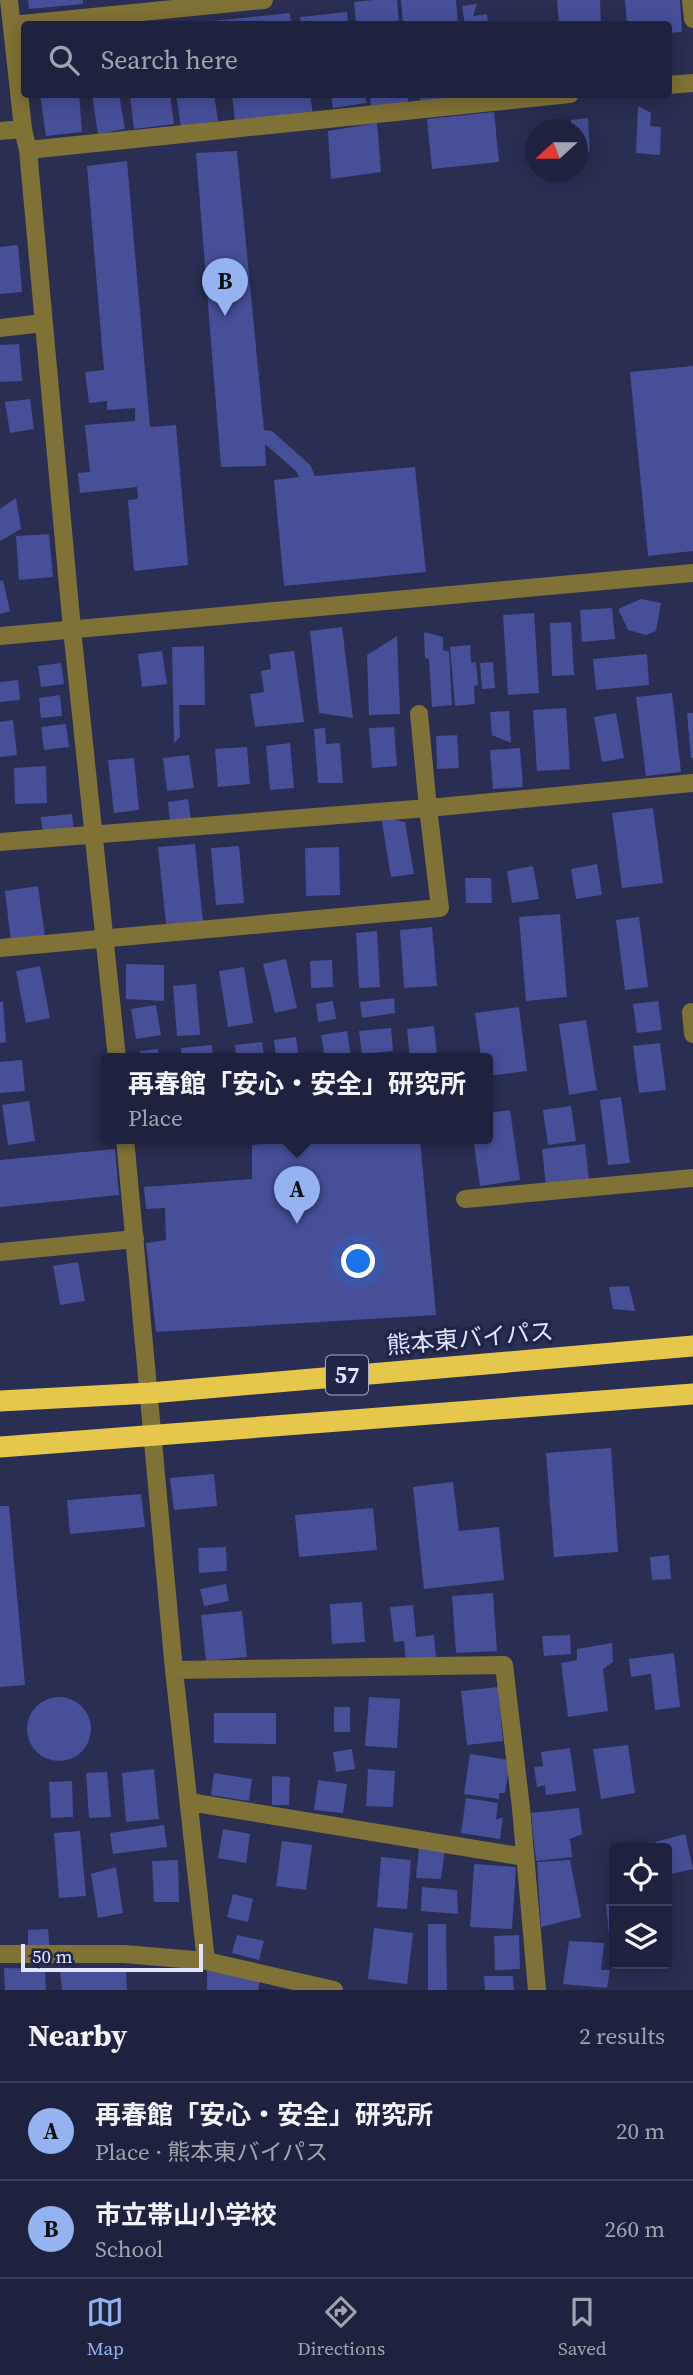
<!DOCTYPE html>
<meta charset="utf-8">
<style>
body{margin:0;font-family:"Source Serif 4","Noto Sans JP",serif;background:#272a45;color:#f1f3f6}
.controls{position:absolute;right:21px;bottom:21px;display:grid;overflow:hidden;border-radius:7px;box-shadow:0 4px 18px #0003}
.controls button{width:63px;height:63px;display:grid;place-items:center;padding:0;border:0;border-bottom:2px solid #3c3f58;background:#1f223e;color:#f1f3f6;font:35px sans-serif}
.compass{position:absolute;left:525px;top:119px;width:63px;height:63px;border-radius:50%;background:#1f223e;box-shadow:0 4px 18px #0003;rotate:249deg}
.scale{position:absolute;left:21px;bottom:18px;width:182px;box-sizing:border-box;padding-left:7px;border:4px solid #e1e6fe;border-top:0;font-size:19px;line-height:24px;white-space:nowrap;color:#e1e6fe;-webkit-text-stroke:5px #202447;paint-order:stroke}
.you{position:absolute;left:359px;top:1262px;width:24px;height:24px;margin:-18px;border:5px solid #fff;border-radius:50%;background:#1a73e8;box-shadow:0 0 0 10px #1a73e833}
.badge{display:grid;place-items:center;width:46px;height:46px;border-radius:50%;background:#95b2f1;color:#111;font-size:23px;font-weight:700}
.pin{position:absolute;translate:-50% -58px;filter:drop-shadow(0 2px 4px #0008)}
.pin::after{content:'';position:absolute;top:37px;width:24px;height:21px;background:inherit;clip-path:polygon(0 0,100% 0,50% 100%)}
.popup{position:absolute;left:101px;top:1053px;width:392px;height:91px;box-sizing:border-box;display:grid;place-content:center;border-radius:7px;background:#1f223e;filter:drop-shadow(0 2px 5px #0005);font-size:23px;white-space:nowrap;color:#a1a4b0}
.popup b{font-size:26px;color:#f1f3f6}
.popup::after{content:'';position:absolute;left:50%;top:100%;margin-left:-14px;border:14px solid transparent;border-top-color:#1f223e}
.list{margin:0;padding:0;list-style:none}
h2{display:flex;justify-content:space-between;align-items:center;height:91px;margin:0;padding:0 28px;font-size:30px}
h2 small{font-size:23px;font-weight:400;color:#a1a4b0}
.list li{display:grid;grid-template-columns:46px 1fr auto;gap:21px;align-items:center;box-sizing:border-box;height:98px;padding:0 28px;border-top:2px solid #3c3f58}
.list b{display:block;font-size:26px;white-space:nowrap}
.list p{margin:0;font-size:23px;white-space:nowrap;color:#a1a4b0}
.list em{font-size:23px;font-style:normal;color:#a1a4b0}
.icon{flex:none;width:38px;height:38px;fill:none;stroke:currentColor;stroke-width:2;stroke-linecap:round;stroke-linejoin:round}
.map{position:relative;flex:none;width:693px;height:1990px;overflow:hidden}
.search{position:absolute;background:#1f223e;box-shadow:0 4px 18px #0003;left:21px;right:21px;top:21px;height:77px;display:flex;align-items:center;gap:18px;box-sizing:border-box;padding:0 24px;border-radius:7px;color:#a1a4b0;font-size:26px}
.sheet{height:287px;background:#1f223e}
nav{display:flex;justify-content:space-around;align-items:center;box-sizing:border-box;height:98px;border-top:2px solid #3c3f58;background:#1f223e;font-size:19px;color:#a1a4b0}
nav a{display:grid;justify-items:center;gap:4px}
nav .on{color:#95b2f1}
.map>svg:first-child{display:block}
.building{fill:#474f99}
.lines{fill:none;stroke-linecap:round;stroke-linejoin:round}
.minor{stroke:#807136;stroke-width:18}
.highway{stroke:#e5c74c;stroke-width:21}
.labels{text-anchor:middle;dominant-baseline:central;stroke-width:7;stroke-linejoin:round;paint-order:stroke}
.shield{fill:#202447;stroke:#a7acc7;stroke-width:2}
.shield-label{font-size:23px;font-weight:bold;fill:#e1e6fe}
.street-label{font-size:24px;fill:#e1e6fe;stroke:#202447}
</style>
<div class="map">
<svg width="693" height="1990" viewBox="0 0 693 1990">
<rect width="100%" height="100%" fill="#292e52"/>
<path class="building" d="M28,0H83V4L29,9Z
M373,0H397L399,24H356L354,2Z
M401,0H456L458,24H403Z
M557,0H600L601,24H559Z
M625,0H680L682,32L668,33V24H627Z
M477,4L473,16L487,14L488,24H465L462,6Z
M347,12L348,24H301L300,17Z
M290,13L291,24H194V23Z
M40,94H79L82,132L46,136Z
M92,94H119L125,129L98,134Z
M130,94H170L174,124L134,129Z
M176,94H214L218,121L181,127Z
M232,94H310L313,115L235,122Z
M331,94H365L366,103L333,108Z
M370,94H408V110L371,112Z
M420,94H469V99L420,102Z
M638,106L651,113L650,126L661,127L660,155L636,153Z
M494,112L499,162L432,169L427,119Z
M588,118L590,152L578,148V130H571V120Z
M377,123L381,172L331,179L328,131Z
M237,151L264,430L272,431L310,465L315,476L415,467L426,572L284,586L274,480L299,477L297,472L265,444L266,466L221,467L196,153Z
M127,161L150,427L176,425L188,565L134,571L128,500L138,499L137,487L80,493L78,473L90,472L85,425L135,421V408L107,410V401L89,403L85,372L104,370L87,166Z
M18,245L22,292L0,294V247Z
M19,344L22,381L0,382V345Z
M693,366V551L648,556L630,372Z
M30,399L34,429L10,433L5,402Z
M16,498L21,529L0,541V509Z
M49,534L53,577L19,580L16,536Z
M3,580L10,611L0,614V581Z
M641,599L661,603L656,631L646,635L628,630L618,609Z
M612,608L615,639L582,642L580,610Z
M534,613L539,693L508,695L503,615Z
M571,622L574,675L552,676L550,623Z
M342,627L353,718L319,713L310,631Z
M424,632L443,637V650L449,652L452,705L432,707L429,659L425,658Z
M397,636L400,714L369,715L367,655Z
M470,645L471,663L476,662L478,685L474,686L475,704L455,706L450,647Z
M204,646L205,705H179L180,737L174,743L172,647Z
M162,651L167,684L142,687L138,654Z
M294,651L304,722L255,727L250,694L264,692L261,671L271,669L269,654Z
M647,654L649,685L596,690L593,659Z
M493,662L495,688L482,689L480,663Z
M61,663L64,684L41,687L38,666Z
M18,680L20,700L0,702V682Z
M672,693L681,772L646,776L636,697Z
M60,695L62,716L41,718L39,698Z
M566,708L570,769L537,771L533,710Z
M509,711L511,743L492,735L490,712Z
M616,713L624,758L602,762L594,717Z
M687,713H693V758H691Z
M13,720L17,755L0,757V722Z
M66,724L69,747L44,750L41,727Z
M394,727L397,766L372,768L369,728Z
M325,728L326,744L340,743L343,783H318L314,729Z
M457,735L459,768L437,769L436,736Z
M290,743L294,788L270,790L266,746Z
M247,747L250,784L218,787L215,749Z
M520,748L523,787L493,789L490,750Z
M189,755L194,788L167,791L163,758Z
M134,758L139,810L114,813L108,760Z
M46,766L47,803L15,804L14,768Z
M188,799L191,819L170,821L168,802Z
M653,808L663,883L622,888L612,813Z
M72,814L74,833L43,836L41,817Z
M381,817L405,822L414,874L391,877Z
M195,844L203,921L166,924L158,847Z
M239,846L244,903L216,905L211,848Z
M339,847L340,895L306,896L305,848Z
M597,864L602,895L576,899L571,869Z
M533,866L539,899L512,903L507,871Z
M465,878H491L492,903H466Z
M38,886L45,937L11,942L5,891Z
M560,914L567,997L526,1001L519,917Z
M639,917L648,987L625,990L616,920Z
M432,927L437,986L404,988L400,930Z
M377,931L380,987L359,988L356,933Z
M286,959L297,1008L275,1013L263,964Z
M332,960L333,987L311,988L310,961Z
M126,964L164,965V1001L126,999Z
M40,966L50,1018L26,1023L16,971Z
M244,967L253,1023L228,1027L219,971Z
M196,984L200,1035L177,1036L173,986Z
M394,998L395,1013L362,1018L360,1002Z
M333,1001L336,1019L318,1022L316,1004Z
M658,1001L662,1030L637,1033L633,1004Z
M0,1002H3L6,1042L0,1043Z
M156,1005L161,1035L136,1039L131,1009Z
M519,1007L527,1071L488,1076V1058H481L475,1013Z
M586,1020L597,1090L569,1095L559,1024Z
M434,1026L437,1055L410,1058L407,1029Z
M391,1028L393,1051L362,1054L359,1031Z
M347,1031L351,1058H325L321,1035Z
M296,1037L299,1058H276L274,1040Z
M262,1042L264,1058H236L235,1045Z
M660,1043L666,1090L639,1093L633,1046Z
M212,1045L213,1058H182L181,1048Z
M158,1049L159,1058H141L140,1051Z
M22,1060L25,1091L0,1093V1062Z
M621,1097L630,1163L608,1165L600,1100Z
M29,1101L35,1141L8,1145L2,1105Z
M571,1106L576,1141L548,1145L543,1110Z
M510,1110L520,1180L480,1186L473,1138H488V1113Z
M288,1138H420L436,1315L156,1332L146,1243L166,1240L165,1208L146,1209L144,1187L252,1179V1145L288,1142Z
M585,1144L589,1180L546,1185L542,1149Z
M115,1149L119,1195L0,1207V1160Z
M78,1262L85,1301L60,1305L53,1266Z
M629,1286L635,1311L613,1309L609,1287Z
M611,1448L618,1552L554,1557L546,1453Z
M214,1474L217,1506L174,1510L170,1478Z
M453,1482L459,1531L499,1527L504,1580L424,1589L413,1487Z
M141,1494L145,1527L70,1534L67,1500Z
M0,1506H9L25,1685L0,1687Z
M373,1508L377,1550L299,1557L295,1515Z
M226,1547L227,1571L199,1573L198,1548Z
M669,1555L671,1579L652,1580L650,1557Z
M226,1584L229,1601L204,1606L200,1589Z
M493,1593L497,1651L456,1653L452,1596Z
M362,1602L365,1642L332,1644L330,1604Z
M413,1605L416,1637L434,1635L436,1658L406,1661L404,1641L394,1642L390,1607Z
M242,1611L247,1657L206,1661L201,1615Z
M570,1635L571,1654L544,1656L542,1636Z
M612,1643L613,1662L603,1669L608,1711L568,1717L561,1663L577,1660V1649Z
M674,1653L680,1707L655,1710L651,1674L631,1677L629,1659Z
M498,1687L503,1741L467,1745L461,1691Z
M27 1729a32 32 0 1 1 64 0a32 32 0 1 1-64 0Z
M369,1697L400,1699L397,1748L365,1746Z
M334,1707H350V1732H334Z
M214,1713H276V1744L214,1743Z
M628,1745L635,1793L601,1799L593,1749Z
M570,1748L576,1791L546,1795L545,1785L537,1787L534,1767L543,1766L541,1752Z
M352,1749L355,1769L336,1772L333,1752Z
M470,1754L510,1760L505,1793H499V1799L464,1794Z
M154,1769L159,1819L126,1822L122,1773Z
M368,1769L395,1771L393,1807L366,1806Z
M107,1772L111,1817L89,1818L86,1773Z
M214,1773L252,1779L249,1801L211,1795Z
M272,1776L290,1777L289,1805H272Z
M318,1780L347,1784L343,1813L314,1810Z
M72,1781L73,1817L51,1818L49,1782Z
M466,1798L498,1803L496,1820L503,1817L500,1839L461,1833Z
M579,1808L582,1834L570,1839L572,1857L536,1861L531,1813Z
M164,1825L167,1847L113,1854L110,1833Z
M223,1829L250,1834L246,1863L218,1858Z
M80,1831L86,1896L59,1898L54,1833Z
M685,1834L693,1869L667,1875V1848H657L655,1842Z
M282,1841L312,1845L306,1890L276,1886Z
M419,1846L445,1849L441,1879L416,1878Z
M381,1857L411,1860L407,1909L377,1907Z
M178,1860L179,1902H154L152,1861Z
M570,1860L581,1917L541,1927L537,1862Z
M474,1864L516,1867L512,1929L470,1927Z
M116,1867L123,1913L98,1918L91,1874Z
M422,1887L457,1890L458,1914L421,1911Z
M233,1894L253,1899L248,1922L227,1917Z
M606,1904H614V1946H610Z
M428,1924H446L447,1990H428Z
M374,1928L413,1933L407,1984L368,1979Z
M48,1929L50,1954L28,1945V1930Z
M237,1935L264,1941L259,1960L232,1953Z
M519,1935L520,1969L495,1970L494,1936Z
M569,1941L604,1943L601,1970H610L607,1988L563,1984Z
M4,1968L45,1969L46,1990H5Z
M207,1970L260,1981L258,1990H207Z
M60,1971L126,1972L127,1990H62Z
M484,1976H513L514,1990H485Z"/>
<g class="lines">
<path class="minor" d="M9,0L23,129L28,150L72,629L117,1058
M691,0L693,19
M12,25L264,0
M668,85L693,83
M0,131L23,129
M28,150L570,94
M0,328L43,323
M0,636L693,573
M0,842L428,808L419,714
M0,948L440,908L428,808L693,783
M691,1012L693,1034
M125,1138L174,1670L206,1961
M465,1199L693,1178
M0,1252L135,1239
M174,1670L504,1665L521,1808L537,1990
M189,1802L525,1857
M0,1954H124L206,1961L334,1990"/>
<path class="highway" d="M0,1401L150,1393L693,1346
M0,1447L693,1394"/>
</g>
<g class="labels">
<rect class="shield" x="326" y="1355.5" width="42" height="39" rx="5"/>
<g class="shield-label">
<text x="347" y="1375">57</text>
</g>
<g class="street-label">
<text transform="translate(470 1338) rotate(-5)">熊本東バイパス</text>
</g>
</g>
</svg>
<div class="controls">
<button><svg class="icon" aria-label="locate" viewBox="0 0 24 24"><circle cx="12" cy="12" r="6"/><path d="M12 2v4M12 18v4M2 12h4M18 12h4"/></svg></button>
<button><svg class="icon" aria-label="layers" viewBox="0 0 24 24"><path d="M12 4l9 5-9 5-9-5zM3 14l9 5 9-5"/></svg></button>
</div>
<svg class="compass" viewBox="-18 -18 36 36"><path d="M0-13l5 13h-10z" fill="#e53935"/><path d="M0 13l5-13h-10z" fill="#a1a4b0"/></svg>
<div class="scale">50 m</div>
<div class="you"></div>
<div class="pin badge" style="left:297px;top:1224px">A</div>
<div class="popup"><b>再春館「安心・安全」研究所</b>Place</div>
<div class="pin badge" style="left:225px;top:316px">B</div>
<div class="search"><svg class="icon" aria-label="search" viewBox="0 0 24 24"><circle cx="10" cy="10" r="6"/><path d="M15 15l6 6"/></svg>Search here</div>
</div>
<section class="sheet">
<h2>Nearby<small>2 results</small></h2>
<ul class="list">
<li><span class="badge">A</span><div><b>再春館「安心・安全」研究所</b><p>Place · 熊本東バイパス</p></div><em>20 m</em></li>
<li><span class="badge">B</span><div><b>市立帯山小学校</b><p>School</p></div><em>260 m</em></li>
</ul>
</section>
<nav>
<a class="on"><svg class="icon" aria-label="map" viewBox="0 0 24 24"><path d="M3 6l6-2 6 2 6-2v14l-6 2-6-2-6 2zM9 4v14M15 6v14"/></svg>Map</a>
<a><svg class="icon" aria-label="directions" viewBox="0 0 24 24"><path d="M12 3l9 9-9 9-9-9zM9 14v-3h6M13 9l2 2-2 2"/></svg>Directions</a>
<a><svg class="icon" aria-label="saved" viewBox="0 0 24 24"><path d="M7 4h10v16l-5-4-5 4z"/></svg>Saved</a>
</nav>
